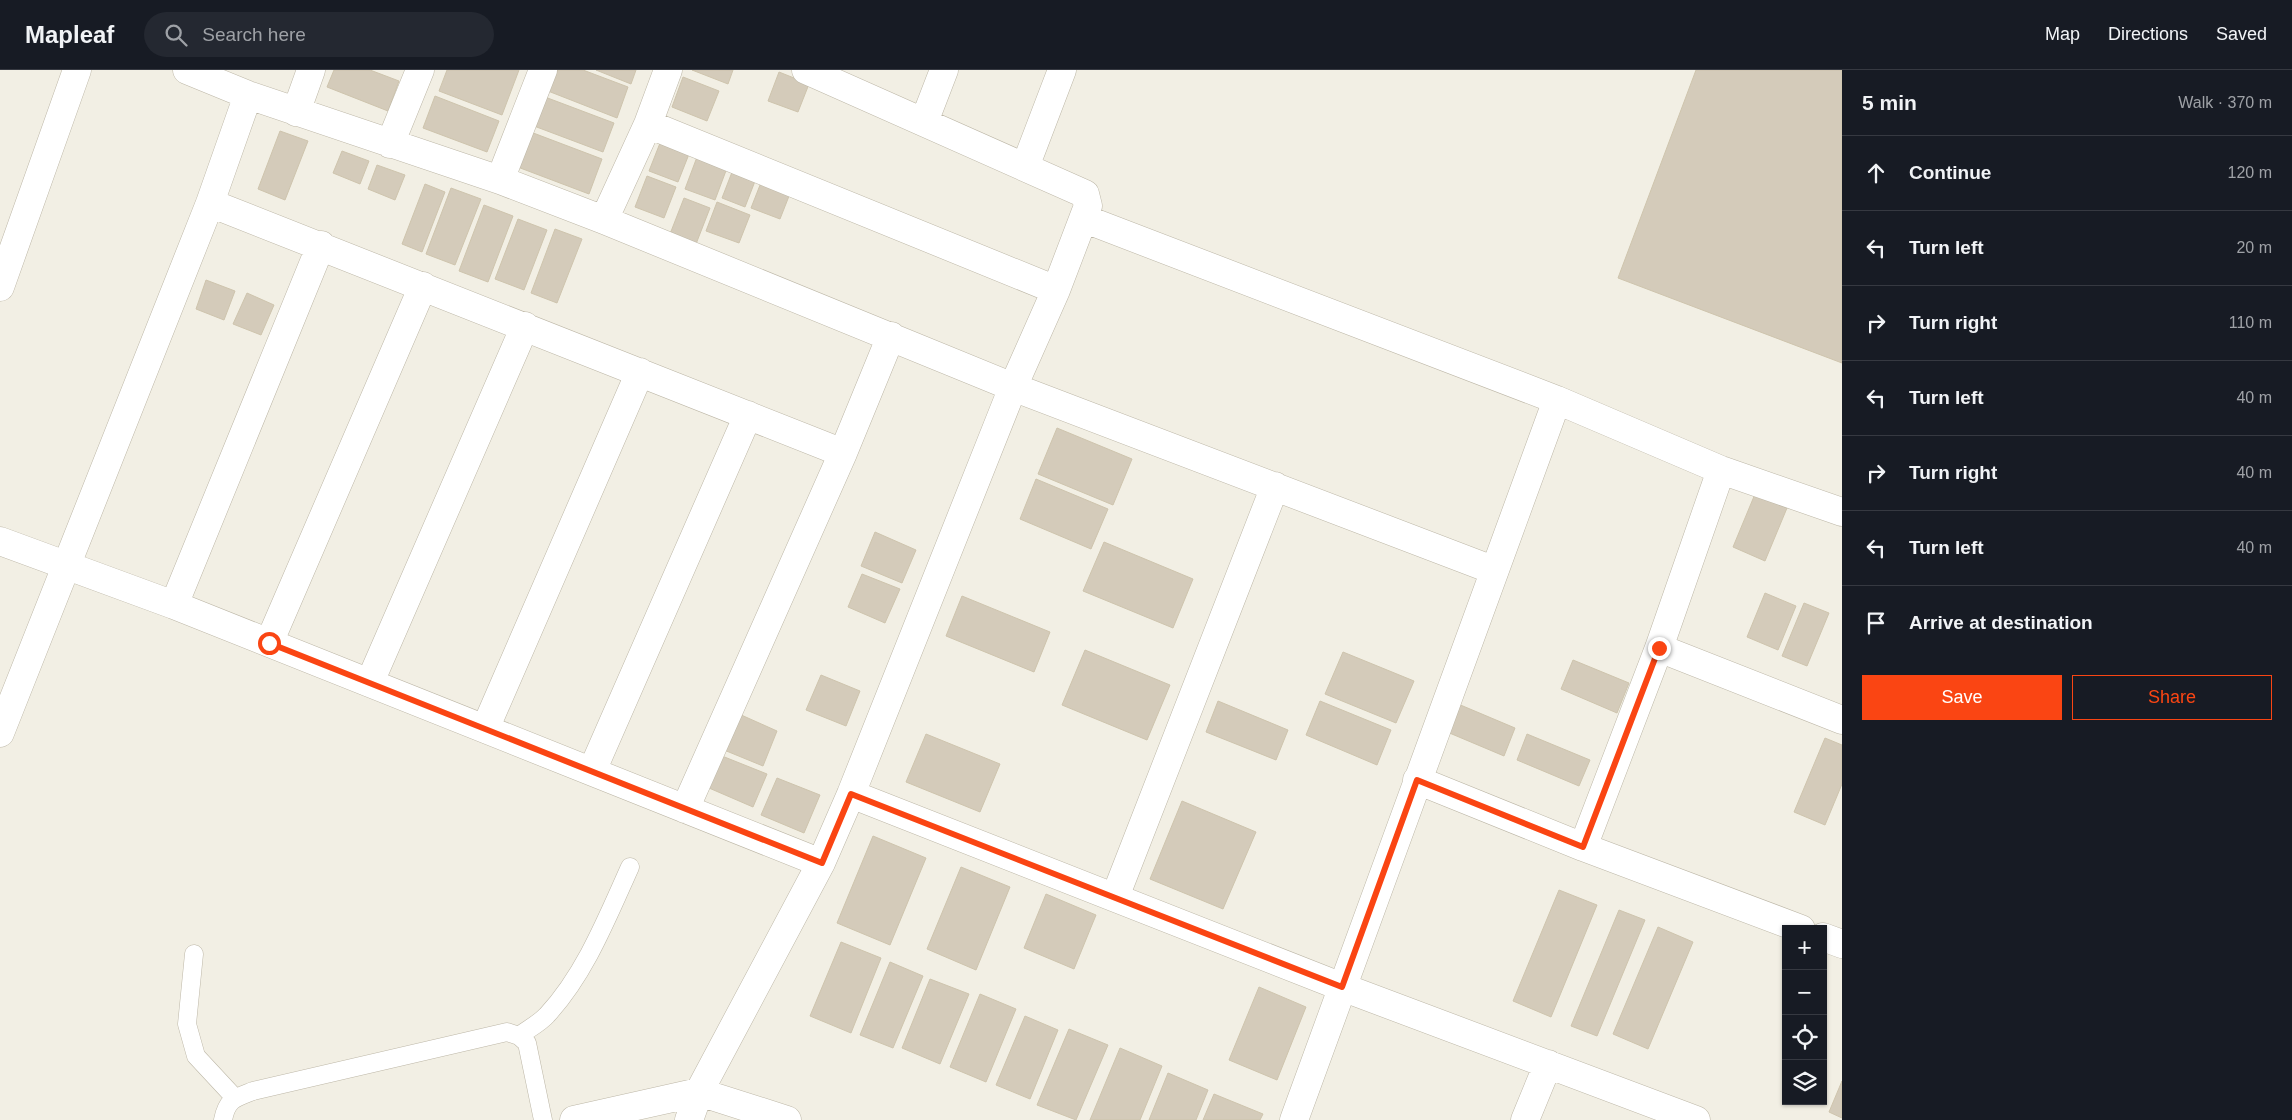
<!DOCTYPE html>
<meta charset="utf-8">
<style>
body{margin:0;font-family:Arial,sans-serif;background:#242831;color:#f1f3f6}
.controls{position:absolute;right:15px;bottom:15px;display:grid;overflow:hidden;border-radius:0px;box-shadow:0 1px 4px #0004}
.controls button{width:45px;height:45px;display:grid;place-items:center;padding:0;border:0;border-bottom:1px solid #363941;background:#171b24;color:#f1f3f6;font:25px sans-serif}
.stop{position:absolute;width:15px;height:15px;margin:-11px;border:4px solid #fa4513;border-radius:50%;background:#fff}
.stop.end{background:#fa4513;border-color:#fff;box-shadow:0 1px 5px #0008}
.list{margin:0;padding:0;list-style:none}
h2{display:flex;justify-content:space-between;align-items:center;height:65px;margin:0;padding:0 20px;font-size:21px}
h2 small{font-size:16px;font-weight:400;color:#9ea1a6}
.list li{display:grid;grid-template-columns:32px 1fr auto;gap:15px;align-items:center;box-sizing:border-box;height:75px;padding:0 20px;border-top:1px solid #363941}
.list b{display:block;font-size:19px;white-space:nowrap}
.list em{font-size:16px;font-style:normal;color:#9ea1a6}
.actions{display:flex;gap:10px;padding:15px 20px}
.actions a{flex:1;padding:11px 0;border:1px solid #fa4513;border-radius:0px;text-align:center;font-size:18px;color:#fa4513}
.actions .main{background:#fa4513;color:#fff}
.icon{flex:none;width:28px;height:28px;fill:none;stroke:currentColor;stroke-width:2;stroke-linecap:round;stroke-linejoin:round}
.map{position:relative;flex:none;width:1842px;height:1050px;overflow:hidden}
header{display:flex;align-items:center;gap:30px;box-sizing:border-box;height:70px;padding:0 25px;background:#171b24;border-bottom:1px solid #363941}
header strong{font-size:24px}
nav{display:flex;gap:28px;margin-inline-start:auto;font-size:18px}
.search{width:350px;height:45px;background:#242831;display:flex;align-items:center;gap:12px;box-sizing:border-box;padding:0 18px;border-radius:28px;color:#9ea1a6;font-size:19px}
main{display:flex}
aside{flex:1;background:#171b24}
.map>svg:first-child{display:block}
.building{fill:#d4cbba;stroke:#cec4ad}
.lines{fill:none;stroke-linecap:round;stroke-linejoin:round}
.service-casing{stroke:#bdb7a7;stroke-width:19}
.minor-casing{stroke:#bdb7a7;stroke-width:29}
.service{stroke:#fff;stroke-width:18}
.minor{stroke:#fff;stroke-width:28}
.route{stroke:#fa4513;stroke-width:6}
</style>
<header>
<strong>Mapleaf</strong>
<div class="search"><svg class="icon" aria-label="search" viewBox="0 0 24 24"><circle cx="10" cy="10" r="6"/><path d="M15 15l6 6"/></svg>Search here</div>
<nav><a>Map</a><a>Directions</a><a>Saved</a></nav>
</header>
<main>
<div class="map">
<svg width="1842" height="1050" viewBox="0 0 1842 1050">
<rect width="100%" height="100%" fill="#f2efe4"/>
<path class="building" d="M334,0H370L399,11L388,41L327,17Z
M447,0H519L502,45L439,21Z
M556,0H583L628,17L617,48L548,21Z
M596,0H636L631,14Z
M692,0H733L728,14Z
M1696,0H1842V293L1618,208Z
M779,2L809,14L798,42L768,31Z
M683,7L719,21L707,51L672,37Z
M435,26L499,51L487,82L423,58Z
M545,27L614,53L603,82L534,56Z
M280,61L308,71L285,130L258,119Z
M528,61L602,89L589,124L515,96Z
M662,68L691,79L678,112L649,101Z
M342,81L369,91L360,114L333,103Z
M697,87L727,98L715,130L685,119Z
M377,95L405,105L395,130L368,119Z
M734,97L757,106L745,137L722,128Z
M647,106L676,117L664,148L635,137Z
M762,110L791,121L780,149L751,138Z
M425,114L445,122L422,182L402,174Z
M451,118L481,129L455,195L426,184Z
M684,128L710,138L696,174L670,164Z
M717,132L750,145L739,173L706,161Z
M484,135L513,146L488,212L459,201Z
M518,149L547,160L524,220L495,209Z
M555,159L582,169L557,233L531,223Z
M206,210L235,221L224,250L196,239Z
M247,223L274,235L261,265L233,254Z
M1057,358L1132,389L1113,435L1038,404Z
M1036,409L1108,439L1091,479L1020,449Z
M1755,424L1787,438L1765,491L1733,477Z
M875,462L916,480L902,513L861,496Z
M1104,472L1193,509L1173,558L1083,521Z
M862,504L900,519L885,553L848,537Z
M1765,523L1796,536L1778,580L1747,567Z
M962,526L1050,562L1034,602L946,566Z
M1804,533L1829,543L1807,596L1782,586Z
M1085,580L1170,615L1147,670L1062,635Z
M1343,582L1414,611L1396,653L1325,624Z
M1573,590L1629,613L1617,643L1561,619Z
M821,605L860,621L846,656L806,640Z
M1218,631L1288,660L1276,690L1206,662Z
M1320,631L1391,660L1377,695L1306,665Z
M1451,631L1515,658L1504,686L1440,659Z
M739,644L777,661L763,696L724,680Z
M926,664L1000,694L980,742L906,712Z
M1527,664L1590,690L1579,716L1517,690Z
M1825,668L1842,675V714L1825,755L1794,742Z
M722,686L767,704L753,737L709,718Z
M777,708L820,725L804,763L761,745Z
M1182,731L1256,762L1223,839L1150,809Z
M873,766L926,788L890,875L837,853Z
M961,797L1010,817L976,900L927,879Z
M1559,820L1597,835L1551,947L1513,931Z
M1046,824L1096,845L1074,899L1024,878Z
M1619,840L1645,850L1597,966L1571,956Z
M1658,857L1693,872L1648,979L1613,964Z
M841,872L881,888L851,963L810,946Z
M890,892L923,906L893,978L860,965Z
M930,909L969,924L940,994L902,978Z
M1259,917L1306,937L1277,1010L1229,990Z
M980,924L1016,939L986,1012L950,997Z
M1025,946L1058,960L1030,1029L996,1015Z
M1069,959L1108,975L1076,1050L1037,1035Z
M1120,978L1162,996L1140,1050H1090Z
M1168,1003L1208,1020L1196,1050H1149Z
M1842,1011V1048L1829,1042Z
M1214,1024L1263,1044L1260,1050H1203Z"/>
<g class="lines">
<g class="service-casing">
<path id="service" d="M194,884L187,954L196,986L235,1028
M519,966C528,959 540,953 547,945C585,904 607,848 630,797
M223,1050C227,1029 235,1028 253,1021L507,962L519,966L527,973L543,1050"/>
</g>
<g class="minor-casing">
<path id="minor" d="M187,0L248,25L500,110L604,150L1013,317L1493,500
M296,42L311,0
M924,52L944,0
M648,54L1056,220
M390,74L420,0
M1025,97L1062,0
M500,110L543,0
M210,133L843,383
M1085,149L1557,330L1721,400L1842,442
M604,150L648,54L668,0
M0,217L77,0
M0,471L174,535L821,793
M174,535L321,175
M269,573L423,216
M1659,578L1842,650
M370,612L525,256
M485,659L640,302
M0,663L210,133L248,25
M592,701L748,345
M1417,710L1583,777L1801,859
M851,724L1342,917L1696,1050
M685,739L843,383L891,266
M1583,777L1659,578L1721,400
M1115,827L1275,416
M1823,867L1842,874
M574,1050L699,1022L787,1050
M689,1050L699,1022L821,793L851,724L1013,317L1056,220L1088,136L1085,124L806,0
M1294,1050L1557,330
M1525,1050L1548,994"/>
</g>
<use href="#service" class="service"/>
<use href="#minor" class="minor"/>
</g>
<g class="lines">
<path class="route" d="M269,573L822,793L851,724L1342,917L1417,710L1583,777L1659,578"/>
</g>
</svg>
<div class="controls">
<button>+</button>
<button>−</button>
<button><svg class="icon" aria-label="locate" viewBox="0 0 24 24"><circle cx="12" cy="12" r="6"/><path d="M12 2v4M12 18v4M2 12h4M18 12h4"/></svg></button>
<button><svg class="icon" aria-label="layers" viewBox="0 0 24 24"><path d="M12 4l9 5-9 5-9-5zM3 14l9 5 9-5"/></svg></button>
</div>
<div class="stop" style="left:269px;top:573px"></div>
<div class="stop end" style="left:1659px;top:578px"></div>
</div>
<aside>
<h2>5 min<small>Walk · 370 m</small></h2>
<ul class="list">
<li><svg class="icon" aria-label="ahead" viewBox="0 0 24 24"><path d="M12 20V5M6 11l6-6 6 6"/></svg><div><b>Continue</b></div><em>120 m</em></li>
<li><svg class="icon" aria-label="left" viewBox="0 0 24 24"><path d="M17 20v-9H6M10 6l-5 5 5 5"/></svg><div><b>Turn left</b></div><em>20 m</em></li>
<li><svg class="icon" aria-label="right" viewBox="0 0 24 24"><path d="M7 20v-9h11M14 6l5 5-5 5"/></svg><div><b>Turn right</b></div><em>110 m</em></li>
<li><svg class="icon" aria-label="left" viewBox="0 0 24 24"><path d="M17 20v-9H6M10 6l-5 5 5 5"/></svg><div><b>Turn left</b></div><em>40 m</em></li>
<li><svg class="icon" aria-label="right" viewBox="0 0 24 24"><path d="M7 20v-9h11M14 6l5 5-5 5"/></svg><div><b>Turn right</b></div><em>40 m</em></li>
<li><svg class="icon" aria-label="left" viewBox="0 0 24 24"><path d="M17 20v-9H6M10 6l-5 5 5 5"/></svg><div><b>Turn left</b></div><em>40 m</em></li>
<li><svg class="icon" aria-label="arrive" viewBox="0 0 24 24"><path d="M6 21V4h12l-3 4 3 4H6"/></svg><div><b>Arrive at destination</b></div></li>
</ul>
<div class="actions"><a class="main">Save</a><a>Share</a></div>
</aside>
</main>
